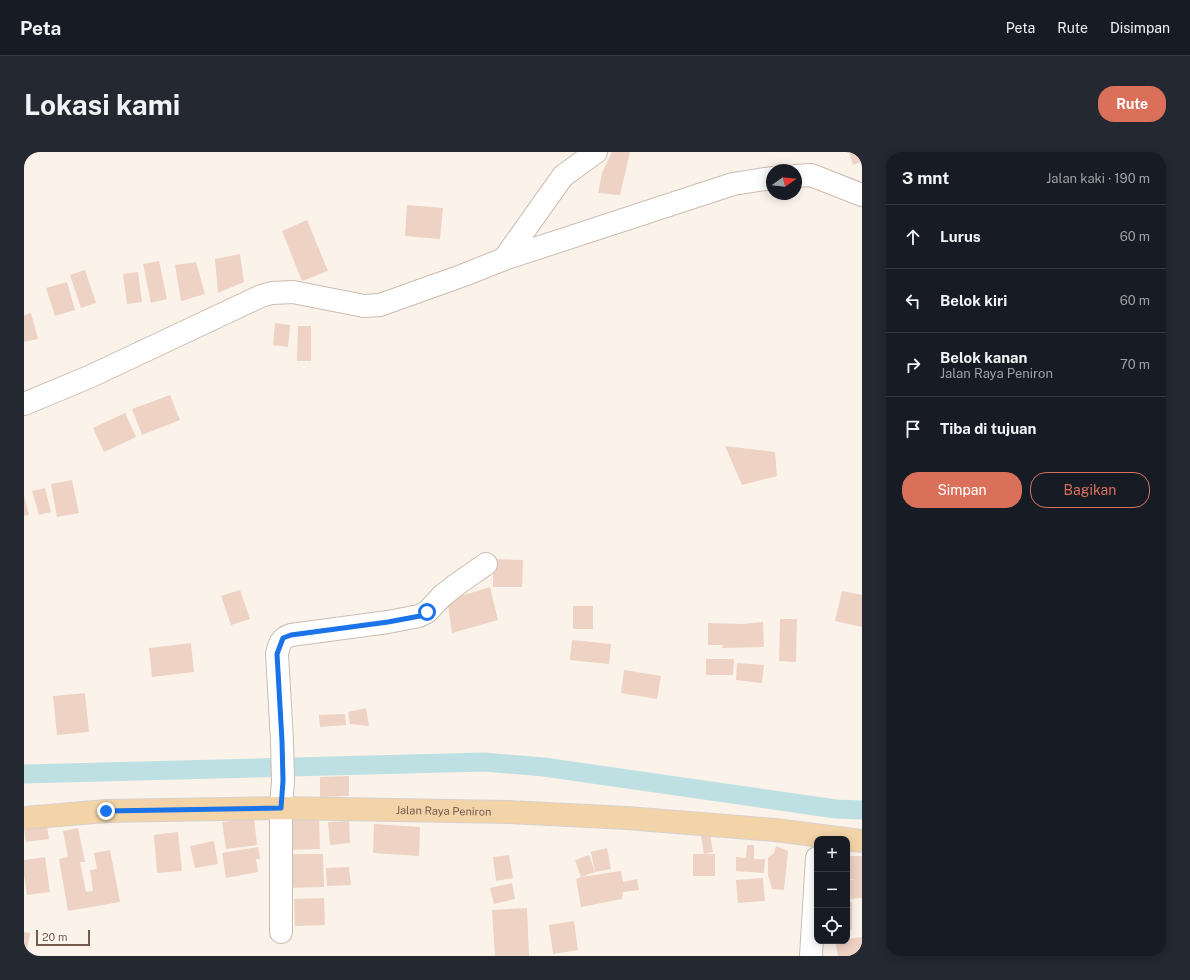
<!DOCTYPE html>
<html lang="id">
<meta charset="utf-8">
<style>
body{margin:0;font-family:"Public Sans",sans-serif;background:#242831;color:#f1f3f6}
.controls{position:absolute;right:12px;bottom:12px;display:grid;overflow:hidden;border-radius:8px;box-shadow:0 2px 10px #0003}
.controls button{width:36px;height:36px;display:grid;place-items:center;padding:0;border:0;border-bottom:1px solid #363941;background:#171b24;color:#f1f3f6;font:20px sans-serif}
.compass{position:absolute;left:742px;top:12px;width:36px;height:36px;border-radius:50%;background:#171b24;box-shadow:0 2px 10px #0003;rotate:75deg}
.scale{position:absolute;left:12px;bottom:10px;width:54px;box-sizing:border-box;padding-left:4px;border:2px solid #745a4f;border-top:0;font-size:11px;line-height:14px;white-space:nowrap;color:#745a4f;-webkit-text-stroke:3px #fef8f0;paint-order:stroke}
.stop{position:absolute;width:12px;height:12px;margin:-9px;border:3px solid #1a73e8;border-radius:50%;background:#fff}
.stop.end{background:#1a73e8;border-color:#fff;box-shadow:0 1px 4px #0008}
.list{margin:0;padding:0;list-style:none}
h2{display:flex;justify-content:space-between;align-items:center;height:52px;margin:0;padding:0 16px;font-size:17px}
h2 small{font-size:13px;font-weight:400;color:#9ea1a6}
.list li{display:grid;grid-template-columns:26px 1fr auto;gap:12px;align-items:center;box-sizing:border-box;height:64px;padding:0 16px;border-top:1px solid #363941}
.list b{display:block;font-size:15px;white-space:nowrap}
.list p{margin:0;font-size:13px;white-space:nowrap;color:#9ea1a6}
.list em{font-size:13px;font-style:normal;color:#9ea1a6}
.actions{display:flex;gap:8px;padding:12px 16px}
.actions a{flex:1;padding:9px 0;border:1px solid #da705a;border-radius:16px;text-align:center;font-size:14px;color:#da705a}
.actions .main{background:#da705a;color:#fff}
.icon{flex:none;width:22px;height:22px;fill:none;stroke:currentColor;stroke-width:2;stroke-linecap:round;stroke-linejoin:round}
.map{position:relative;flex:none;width:838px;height:804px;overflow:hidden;border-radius:16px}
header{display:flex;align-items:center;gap:24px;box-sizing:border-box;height:56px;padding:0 20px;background:#171b24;border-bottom:1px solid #363941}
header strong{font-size:19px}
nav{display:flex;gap:22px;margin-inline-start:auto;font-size:14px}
.intro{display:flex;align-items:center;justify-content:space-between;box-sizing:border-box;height:96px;padding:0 24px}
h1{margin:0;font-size:28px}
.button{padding:10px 18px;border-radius:16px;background:#da705a;color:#fff;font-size:14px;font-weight:700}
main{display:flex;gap:24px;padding:0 24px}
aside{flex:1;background:#171b24;border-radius:16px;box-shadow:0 2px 10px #0003}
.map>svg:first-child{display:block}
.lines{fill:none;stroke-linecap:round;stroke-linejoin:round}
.canal{stroke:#bfe0e3;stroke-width:19}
.building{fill:#eed2c4}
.minor-casing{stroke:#ccbbb0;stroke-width:24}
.major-casing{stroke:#d8d1ce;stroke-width:24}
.minor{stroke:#fff;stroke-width:22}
.major{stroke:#f3d4a8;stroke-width:22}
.route{stroke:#1a73e8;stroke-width:5}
.labels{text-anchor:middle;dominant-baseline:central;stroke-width:3;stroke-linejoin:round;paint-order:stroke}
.street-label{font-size:11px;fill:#745a4f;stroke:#fef8f0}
</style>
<header>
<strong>Peta</strong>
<nav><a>Peta</a><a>Rute</a><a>Disimpan</a></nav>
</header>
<div class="intro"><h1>Lokasi kami</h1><a class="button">Rute</a></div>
<main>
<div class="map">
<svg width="838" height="804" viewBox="0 0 838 804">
<rect width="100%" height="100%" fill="#fbf3ea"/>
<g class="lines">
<path class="canal" d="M0,622L460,610L520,615L812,657L838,658"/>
</g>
<path class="building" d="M588,0H606L596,43L574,41L578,21Z
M825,0H838V9L829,13Z
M383,53L419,56L416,87L381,84Z
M283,68L304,119L278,129L258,79Z
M216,102L220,130L194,141L191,107Z
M135,109L143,147L127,151L119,112Z
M172,110L181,142L157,149L151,113Z
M61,118L72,151L57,156L46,123Z
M114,120L118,150L103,152L99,122Z
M43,130L51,158L31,164L22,136Z
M7,161L14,187L0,190V163Z
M251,171L266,173L264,195L249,193Z
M274,174H287V209H273Z
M146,243L156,268L118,283L108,257Z
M101,261L112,285L80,300L69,276Z
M701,294L751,300L753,324L718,333Z
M48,328L55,361L33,365L27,332Z
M21,336L27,360L15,363L8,339Z
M0,343L5,363L0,364Z
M469,407L499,408L498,435H469Z
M466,435L474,468L428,481L424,454L437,444Z
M216,438L226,467L207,473L197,444Z
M818,439L838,443V475L811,469Z
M549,454H569V477H549Z
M756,467H773L772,510L755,509Z
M739,470L740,495L698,496L699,493H684V471L719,472Z
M548,488L587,492L585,512L546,508Z
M167,491L170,520L128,525L125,496Z
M682,507H710L709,523H682Z
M713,511L740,513L738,531L712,528Z
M600,518L637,524L633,547L597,541Z
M61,541L65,580L33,583L29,544Z
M342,556L345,574L326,572L324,560Z
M321,562L322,573L296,575L295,563Z
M325,624V644L296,645V625Z
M295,664L296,697L262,698L261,665Z
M230,666L233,693L202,697L198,670Z
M325,669L326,691L306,693L304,670Z
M350,672L396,675L395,704L349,701Z
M23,673L25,687L2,690L0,677Z
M54,676L61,710H56L62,740L69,739L66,718L73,717L70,701L86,698L96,750L44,759L35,707L44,705L39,679Z
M154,680L158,719L133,721L130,683Z
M686,683L689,700L680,702L677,684Z
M190,689L194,712L171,716L166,694Z
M723,693H730V707H741L740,721L712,719V705L722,706Z
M752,694L764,699L760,738L748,737L744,723V706L750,701Z
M234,695L236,707H232L234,720L202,726L198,701Z
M583,696L587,717L571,720L567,700Z
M262,702H299L300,735L262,736Z
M669,702H691V724H669Z
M485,703L489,726L472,729L469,705Z
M565,703L571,720L557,725L551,708Z
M823,704H838V746L823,747V728L833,727H823Z
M21,705L26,740L3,743L0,723V708Z
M325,715L327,733L303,734L302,716Z
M597,719L599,730L613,727L615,738L599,740L598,747L557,755L552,727L557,725Z
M739,726L741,749L714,751L712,728Z
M488,731L491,747L470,752L466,736Z
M300,746L301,773L271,774L270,747Z
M823,750H828V778H823Z
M503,756L505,804H471L468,758Z
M550,769L554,798L529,802L525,773Z
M0,780L6,781L2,804H0Z
M838,785V804H814L811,789H823V787Z"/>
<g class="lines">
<g class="minor-casing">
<path id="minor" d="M772,24L787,23L838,43
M480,107L709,32L748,26
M0,252L65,225L237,144L248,141L269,140L340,154L356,153L440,123L480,107L539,24L572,0
M257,780V656L259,629L258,589L253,502C255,492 257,486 267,483L364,470L395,464L403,460L418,444L432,433L462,412
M787,804L793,706"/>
</g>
<g class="major-casing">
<g id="major">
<path id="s1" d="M0,666L82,659L257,656L484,660L603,666L751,678L838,689"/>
</g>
</g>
<use href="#minor" class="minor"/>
<use href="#major" class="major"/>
</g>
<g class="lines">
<path class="route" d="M82,659L257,656L259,629L258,589L253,502L259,486L267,483L364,470L396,464L403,460"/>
</g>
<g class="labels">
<g class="street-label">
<text stroke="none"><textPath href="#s1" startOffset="420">Jalan Raya Peniron</textPath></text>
</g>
</g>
</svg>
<div class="controls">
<button>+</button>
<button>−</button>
<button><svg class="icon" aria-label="locate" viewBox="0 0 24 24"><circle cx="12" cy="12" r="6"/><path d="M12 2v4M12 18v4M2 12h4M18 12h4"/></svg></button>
</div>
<svg class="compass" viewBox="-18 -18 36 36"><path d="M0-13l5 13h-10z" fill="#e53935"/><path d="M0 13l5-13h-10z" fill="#9ea1a6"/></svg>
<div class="scale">20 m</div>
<div class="stop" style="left:403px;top:460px"></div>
<div class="stop end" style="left:82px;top:659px"></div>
</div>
<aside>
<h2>3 mnt<small>Jalan kaki · 190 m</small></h2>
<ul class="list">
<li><svg class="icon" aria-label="ahead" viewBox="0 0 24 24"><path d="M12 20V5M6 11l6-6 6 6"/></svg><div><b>Lurus</b></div><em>60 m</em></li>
<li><svg class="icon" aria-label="left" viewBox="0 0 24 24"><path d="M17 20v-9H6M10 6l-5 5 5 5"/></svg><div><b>Belok kiri</b></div><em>60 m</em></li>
<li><svg class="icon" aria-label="right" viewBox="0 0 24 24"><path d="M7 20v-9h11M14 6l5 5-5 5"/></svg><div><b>Belok kanan</b><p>Jalan Raya Peniron</p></div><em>70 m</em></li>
<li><svg class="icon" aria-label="arrive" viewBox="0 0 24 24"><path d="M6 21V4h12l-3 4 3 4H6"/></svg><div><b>Tiba di tujuan</b></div></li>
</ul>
<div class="actions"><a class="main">Simpan</a><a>Bagikan</a></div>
</aside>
</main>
